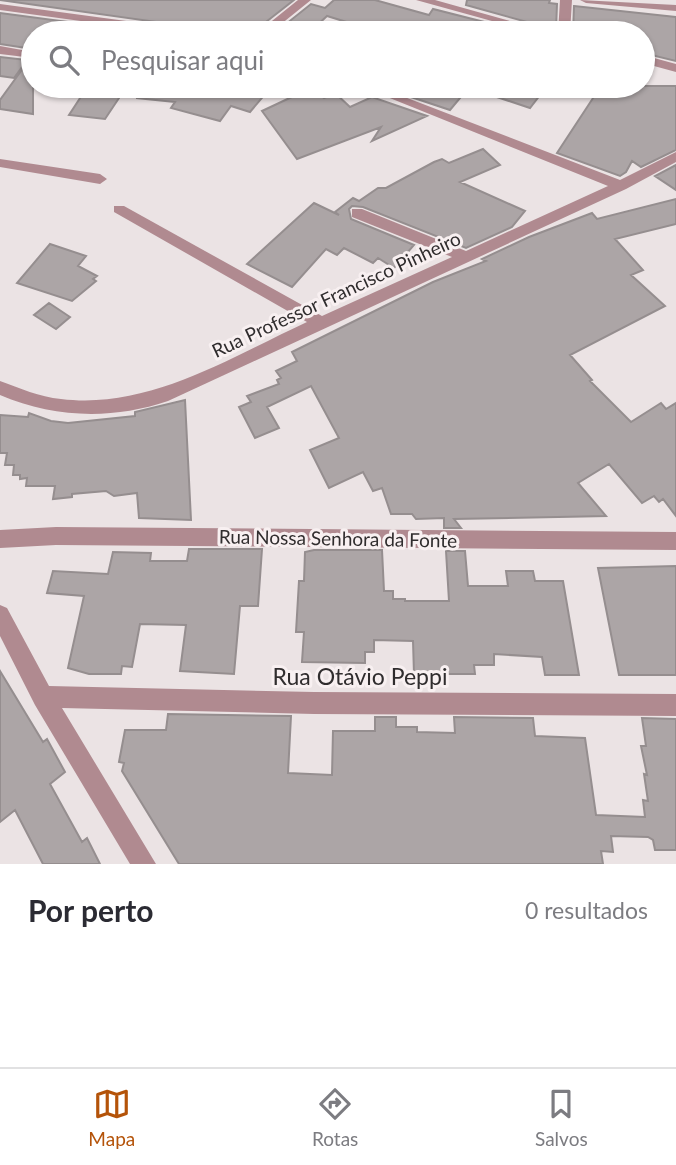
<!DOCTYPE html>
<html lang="pt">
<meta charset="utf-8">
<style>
body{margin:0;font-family:Lato,sans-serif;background:#f7f7f7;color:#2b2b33}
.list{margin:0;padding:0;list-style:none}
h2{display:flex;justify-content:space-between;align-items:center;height:91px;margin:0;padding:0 28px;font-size:30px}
h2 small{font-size:23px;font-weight:400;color:#7c7c81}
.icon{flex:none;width:38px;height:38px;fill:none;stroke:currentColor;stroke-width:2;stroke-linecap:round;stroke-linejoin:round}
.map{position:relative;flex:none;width:676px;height:864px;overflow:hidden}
.search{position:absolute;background:#fff;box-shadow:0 2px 5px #0004;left:21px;right:21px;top:21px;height:77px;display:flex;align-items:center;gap:18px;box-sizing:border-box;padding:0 24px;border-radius:38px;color:#7c7c81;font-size:26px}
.sheet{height:203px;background:#fff}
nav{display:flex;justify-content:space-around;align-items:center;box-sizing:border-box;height:98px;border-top:2px solid #e1e1e2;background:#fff;font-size:19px;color:#7c7c81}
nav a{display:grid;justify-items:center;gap:4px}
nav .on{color:#b45309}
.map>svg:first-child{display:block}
.building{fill:#aca5a6;stroke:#958e8f;stroke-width:2}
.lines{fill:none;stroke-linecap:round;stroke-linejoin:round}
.minor{fill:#b08a90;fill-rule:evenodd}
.labels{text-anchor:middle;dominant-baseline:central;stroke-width:6;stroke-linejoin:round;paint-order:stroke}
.street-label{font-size:19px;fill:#302d2e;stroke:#f8f0f1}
.near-street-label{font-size:23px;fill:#302d2e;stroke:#f8f0f1}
</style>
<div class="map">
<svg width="676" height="864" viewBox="0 0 676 864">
<rect width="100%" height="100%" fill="#ebe3e4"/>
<path class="building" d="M0,0H294L257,29L223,25L220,31Z
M334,0H375L429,15L433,9L504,27L502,33H382L327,16L309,33L276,32L311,4L325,8Z
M467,0H550L549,3L557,4L556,30L466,5Z
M574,6L676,17V61L643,53V33H573Z
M0,13L151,33H33V49L0,44Z
M0,57L27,60L14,78L0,76Z
M29,60H33V114L0,109V100Z
M88,86H127L105,119L69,115Z
M138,86H272L250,112L231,106L220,121L171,108L175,102L137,98Z
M422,86H470L450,110L411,97Z
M474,86H547L530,108L473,89Z
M601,86H676V150L641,167L632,161L626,172L620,176L557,153Z
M311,88L324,98L335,93L350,107L372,97L427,116L372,141L381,127L297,159L262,111Z
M483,149L500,165L460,182L525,211L512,227L466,248L363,207L352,206L349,209L351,219L414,245L394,268L378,258L373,263L344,248L337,255L326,249L292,287L247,264L314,203L339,215L335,212L353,198L359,201L378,188H386L434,162L442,159L449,163Z
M676,165V190L655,176Z
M676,199V224L615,239L643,270L631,275L665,306L570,355L592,380L590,381L631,422L661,403L666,409L676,403V516L663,499L659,502L654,496L642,503L609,464L578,483L606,516L454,519L461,528H444V518L416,519L412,514H391L382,488L373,491L363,472L329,488L310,450L339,438L311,386L267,407L279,428L255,438L239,407L251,402L247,396L279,384L277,380L281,378L276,371L297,361L292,352L433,282L486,261L482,259L529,237L592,213L597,219Z
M50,244L86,256L78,266L97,276L93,279L96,281L72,301L17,283Z
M49,303L70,317L56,329L34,315Z
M185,400L191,520L139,518L137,493L114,496L106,491L72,494V497L53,499L55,486H26L27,478L20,479V475H13L14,465H5L7,453H0V415L28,417L29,413L51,421L68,423L135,416V412Z
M189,549H262L258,606H240L234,674L180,671L186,625L140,624L132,667L122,666L121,674H89L68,668L84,596L47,593L53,571L108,574L113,552L151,553L150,561H187Z
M314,550H382L384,591H393V599H405V601H449L446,551H465L468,586H508L506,571H533L535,581H563L579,675H545L542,657L494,654V665H474L475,674H414L413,641L374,640V652H365V663L302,662L304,632H296L299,581H304L305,552Z
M676,566V675H619L598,568Z
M0,671L43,742L47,739L65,772L50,784L82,842L87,838L100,864H43L15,810L0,822Z
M168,714L291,716L288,773L332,775L333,731H375V717H396V727H417V732L455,733L454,717L533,718L535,736L585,738L596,815L645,817L643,800L648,801L644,774L647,775L641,746H646L642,718L676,719V850H655L653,840L648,837L611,836L613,852L601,851L603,864H179L122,771L124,763L119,762L125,730H166Z"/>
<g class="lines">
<path class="minor" d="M298,0H311L270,33H257Z
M416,0H435L553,33H535Z
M560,0H572L570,33H558Z
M580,0L676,5V11L586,3Z
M0,4L193,30L199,33H169L0,10Z
M0,46L33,52V58L0,54Z
M643,55L676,64V72L643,63Z
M360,86H376L620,180L676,152V162L626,189L168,401C112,420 54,418 0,395V381C20,388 39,397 61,399C149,410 231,357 307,322L114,212V206H124L322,316L452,257L352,217V209H362L466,251L608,186Z
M0,159L100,174L107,179L100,184L0,167Z
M56,527L676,532V550L56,545L0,548V530Z
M0,605L7,608L49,686L314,692L676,694V716L314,714L62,708L156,864H130L35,705L0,636Z"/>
</g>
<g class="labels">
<g class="street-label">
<text transform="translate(336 294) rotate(-25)">Rua Professor Francisco Pinheiro</text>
<text transform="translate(338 538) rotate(1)">Rua Nossa Senhora da Fonte</text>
</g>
<g class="near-street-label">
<text x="360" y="676">Rua Otávio Peppi</text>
</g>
</g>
</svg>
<div class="search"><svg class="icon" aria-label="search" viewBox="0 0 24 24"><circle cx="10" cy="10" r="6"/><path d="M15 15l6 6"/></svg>Pesquisar aqui</div>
</div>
<section class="sheet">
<h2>Por perto<small>0 resultados</small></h2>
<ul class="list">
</ul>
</section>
<nav>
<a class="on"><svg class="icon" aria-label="map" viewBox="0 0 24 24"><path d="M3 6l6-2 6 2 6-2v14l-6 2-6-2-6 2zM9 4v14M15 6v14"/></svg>Mapa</a>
<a><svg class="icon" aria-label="directions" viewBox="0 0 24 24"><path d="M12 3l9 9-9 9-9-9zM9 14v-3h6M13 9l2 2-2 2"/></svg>Rotas</a>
<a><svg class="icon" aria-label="saved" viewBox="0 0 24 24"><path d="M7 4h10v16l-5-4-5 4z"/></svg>Salvos</a>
</nav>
